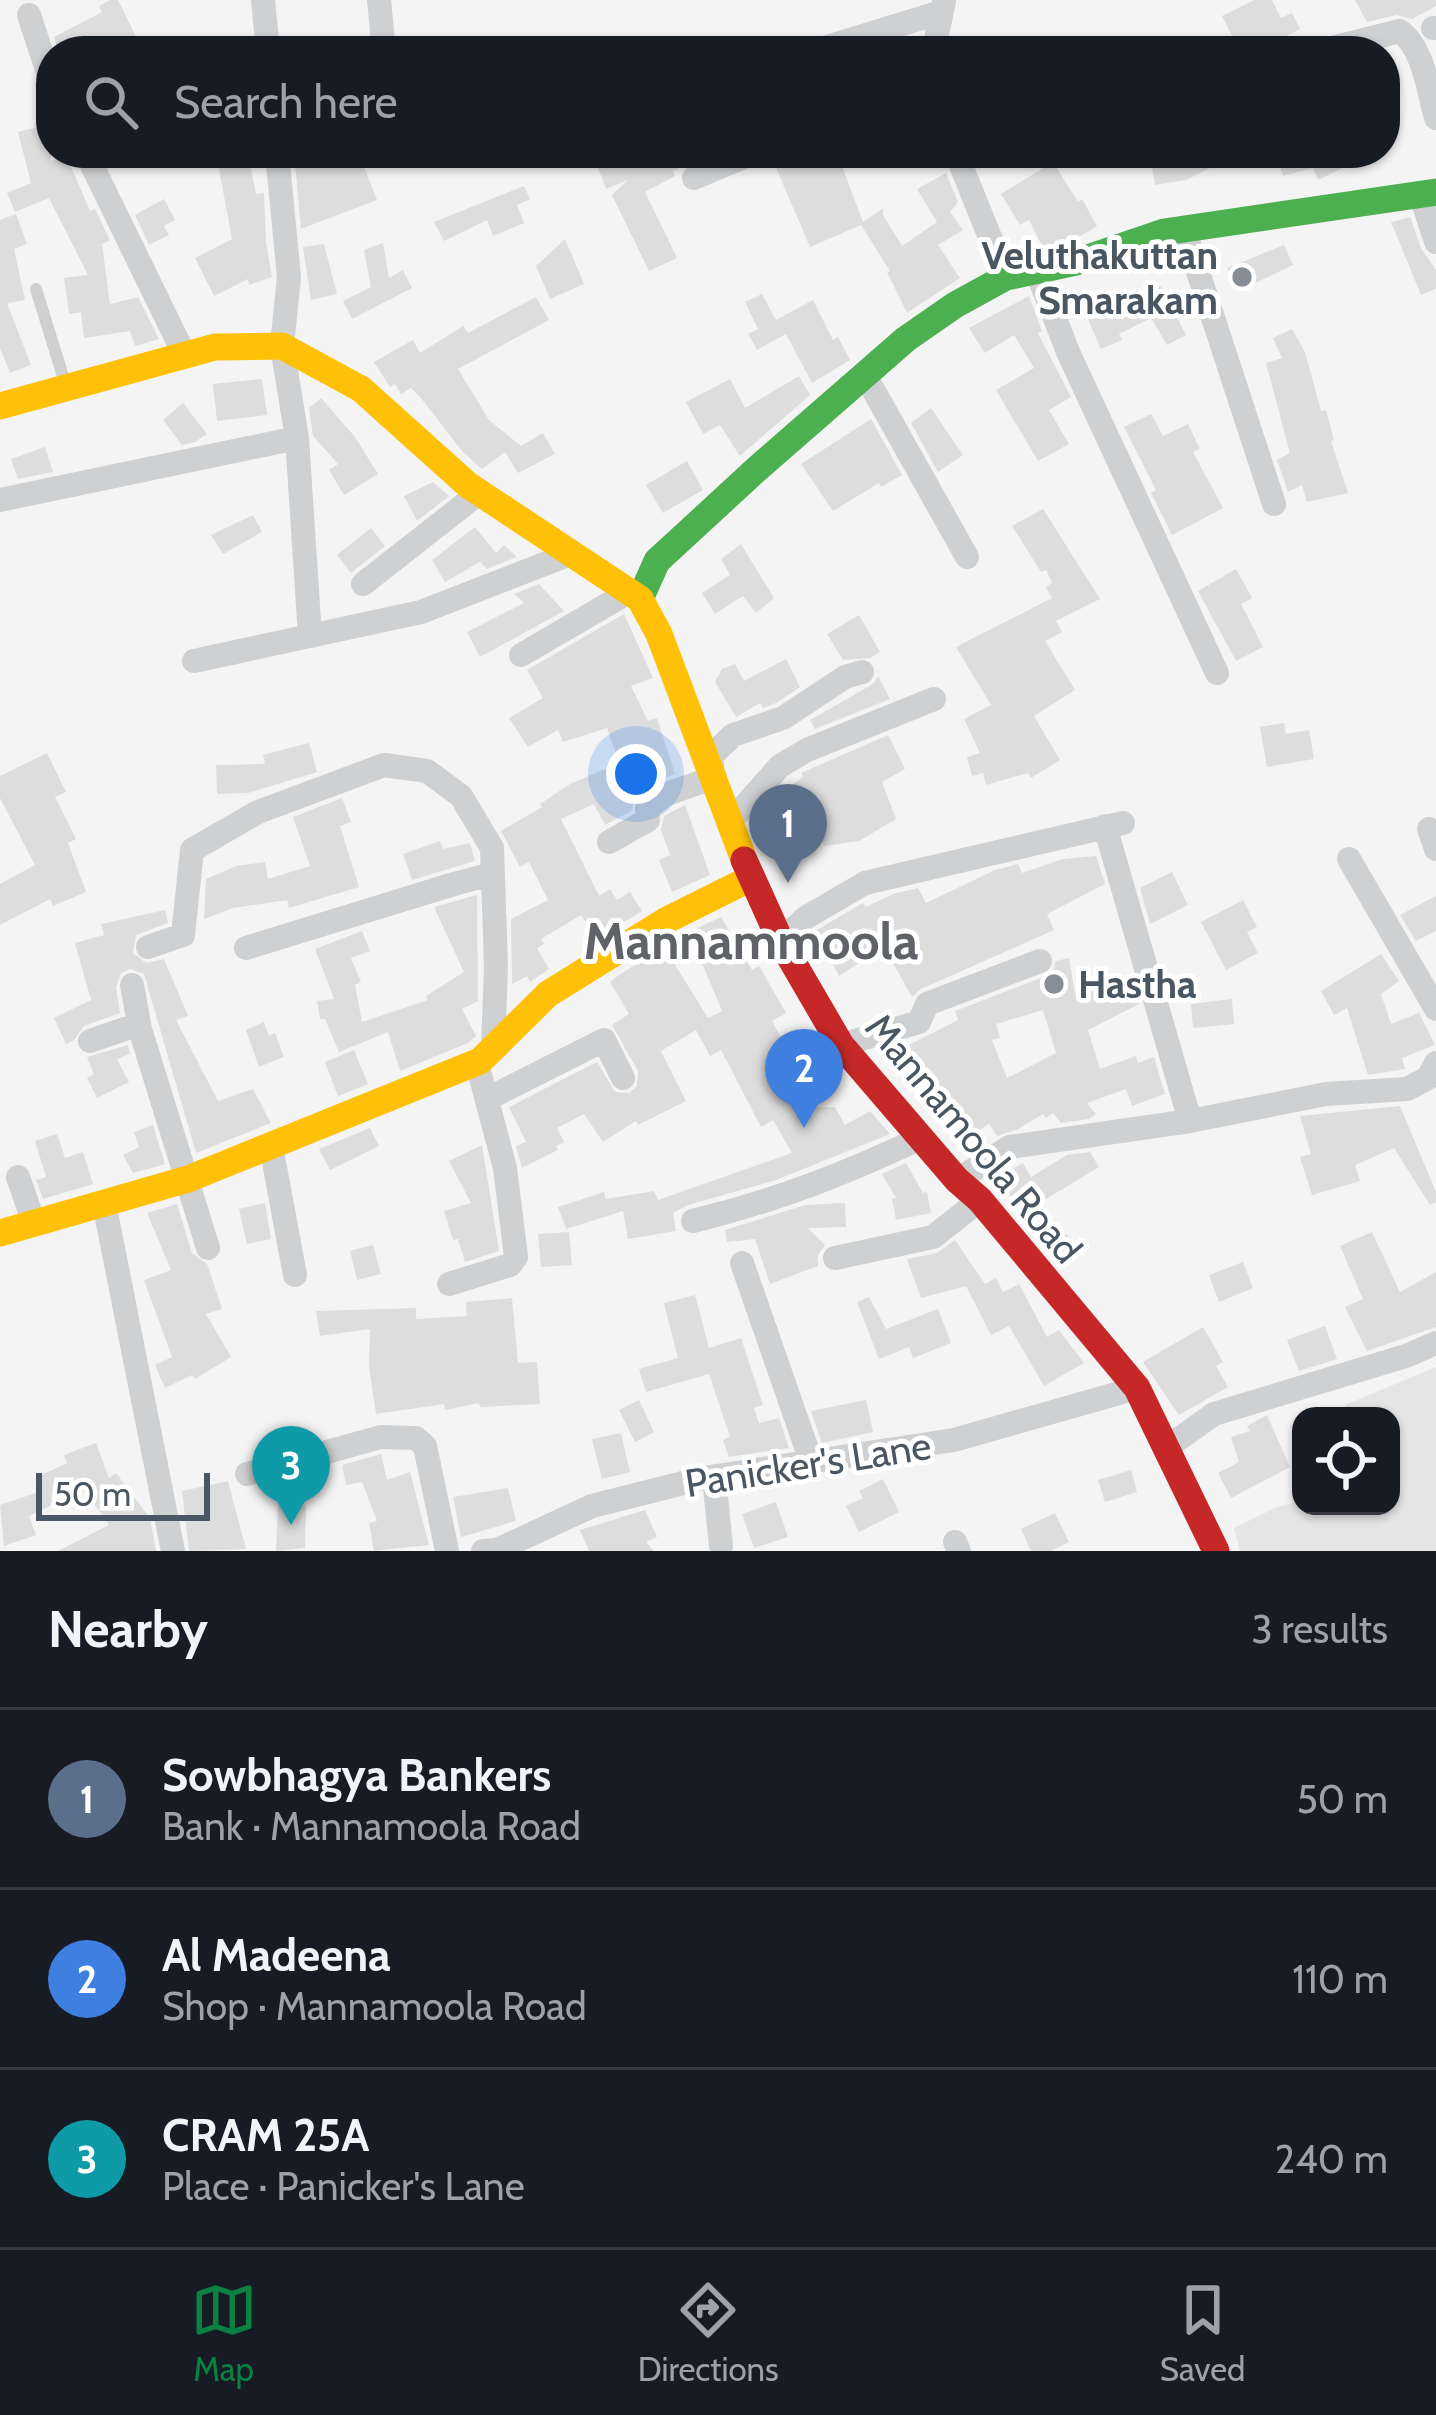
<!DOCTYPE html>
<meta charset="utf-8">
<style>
body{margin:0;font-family:Cabin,sans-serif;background:#242831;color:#f1f3f6}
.controls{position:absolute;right:36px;bottom:36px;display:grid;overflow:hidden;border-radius:24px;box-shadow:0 3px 9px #0004}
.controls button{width:108px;height:108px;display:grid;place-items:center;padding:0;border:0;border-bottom:3px solid #363941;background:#171b24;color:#f1f3f6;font:60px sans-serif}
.scale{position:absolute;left:36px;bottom:30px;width:174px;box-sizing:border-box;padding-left:12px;border:6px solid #4a5661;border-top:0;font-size:33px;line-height:42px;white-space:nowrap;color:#4a5661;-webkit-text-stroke:9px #fff;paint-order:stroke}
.you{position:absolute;left:636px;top:774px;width:42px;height:42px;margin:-30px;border:9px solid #fff;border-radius:50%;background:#1a73e8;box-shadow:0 0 0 18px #1a73e833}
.badge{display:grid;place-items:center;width:78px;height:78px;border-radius:50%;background:#0b8043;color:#fff;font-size:39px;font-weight:700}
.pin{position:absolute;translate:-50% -99px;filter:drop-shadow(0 3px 6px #0008)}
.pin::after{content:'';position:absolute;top:63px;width:42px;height:36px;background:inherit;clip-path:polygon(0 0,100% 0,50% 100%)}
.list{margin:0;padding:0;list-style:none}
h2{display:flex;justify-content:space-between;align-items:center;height:156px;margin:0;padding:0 48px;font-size:51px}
h2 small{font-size:39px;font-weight:400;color:#9ea1a6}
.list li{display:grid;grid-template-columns:78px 1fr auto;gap:36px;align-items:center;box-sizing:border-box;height:180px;padding:0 48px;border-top:3px solid #363941}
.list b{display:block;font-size:45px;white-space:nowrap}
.list p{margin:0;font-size:39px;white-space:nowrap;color:#9ea1a6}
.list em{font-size:39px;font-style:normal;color:#9ea1a6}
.icon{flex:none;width:66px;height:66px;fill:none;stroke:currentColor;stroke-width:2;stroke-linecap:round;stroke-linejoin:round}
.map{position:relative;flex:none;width:1436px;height:1551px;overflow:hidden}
.search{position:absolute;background:#171b24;box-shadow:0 3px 9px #0004;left:36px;right:36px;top:36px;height:132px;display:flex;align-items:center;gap:30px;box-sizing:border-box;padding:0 42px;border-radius:48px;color:#9ea1a6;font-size:45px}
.sheet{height:696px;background:#171b24}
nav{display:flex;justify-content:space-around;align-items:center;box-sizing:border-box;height:168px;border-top:3px solid #363941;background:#171b24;font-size:33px;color:#9ea1a6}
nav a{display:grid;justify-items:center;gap:6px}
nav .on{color:#0b8043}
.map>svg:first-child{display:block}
.education{fill:#e6e5e6}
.building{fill:#ddddde;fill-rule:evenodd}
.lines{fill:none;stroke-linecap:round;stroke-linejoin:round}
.lane{stroke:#ced0d2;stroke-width:12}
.street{stroke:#ced0d2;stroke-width:24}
.fast{stroke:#4caf50;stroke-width:27}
.slow{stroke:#ffc107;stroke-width:27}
.jam{stroke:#c62828;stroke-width:27}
.poi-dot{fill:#868d94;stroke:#fff;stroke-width:4.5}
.labels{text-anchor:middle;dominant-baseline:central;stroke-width:10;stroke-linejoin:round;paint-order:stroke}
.poi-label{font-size:39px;font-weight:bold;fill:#4a5661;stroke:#fff;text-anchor:end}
.street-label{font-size:39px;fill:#4a5661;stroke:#fff}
.district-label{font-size:51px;font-weight:bold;fill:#5f6368;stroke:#fff}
</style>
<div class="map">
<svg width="1436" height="1551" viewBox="0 0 1436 1551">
<rect width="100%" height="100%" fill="#f4f4f4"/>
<path class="education" d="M1436,1367V1551H1240L1234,1528L1277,1507L1301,1501V1506H1391V1416H1345V1405Z"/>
<path class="building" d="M110,0H118L143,51H58L54,37L102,12L99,6Z
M1254,0H1272L1281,18L1292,13L1300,29L1257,51H1240L1222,16Z
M1355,0H1436V6L1412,19L1397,15L1367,22Z
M51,124V161L66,155L90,211L95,209L110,240L102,244L110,304L138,297L159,339L135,346L130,331L84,338L81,312L69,314L64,278L88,275L49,198L15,212L7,193L31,183L18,132Z
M216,153H248L256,194L264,193L266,242L272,277L249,285L248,279L214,296L195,258L232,239Z
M294,153H359L377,200L301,229Z
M615,153H711L673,171L675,176L645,192L677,258L649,271L612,195L628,180L606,189L595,160Z
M798,153H837L863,222L883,208V215L902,246L937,222L917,189L946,173L958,202L950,212L963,230L938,245L960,278L907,313L887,272L890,271L861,225L810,247L774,163Z
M1150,153H1240L1186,180L1155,185Z
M1288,153H1373L1318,180L1313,168L1283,176L1277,156Z
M1053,162L1078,202L1082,199L1097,226L1074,240L1043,248L1029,220L1020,225L1001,194Z
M524,186L530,199L517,205L524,223L493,236L487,220L444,241L434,222Z
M164,199L175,220L164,226L169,235L149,245L135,215Z
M16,214L27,244L14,249L25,300L7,303L31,365L10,373L0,348V220Z
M1410,217L1421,248L1436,270V289L1421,295L1391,222Z
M565,239L584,284L550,299L536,266Z
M383,243L389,278L403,270L412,288L352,319L343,301L371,287L364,250Z
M324,244L337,294L311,300L303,247Z
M1284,245L1293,265L1238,291L1227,268Z
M1161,286L1186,335L1167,345L1151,318L1119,334L1122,340L1101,349L1088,319L1128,301L1129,304Z
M762,294L776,320L813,300L833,340L838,337L850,360L812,383L786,334L757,350L748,334L758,329L745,302Z
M1029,296L1042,331L1038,333L1071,397L1049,410L1069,444L1038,461L996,390L1034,368L1014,335L985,353L969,328Z
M536,297L549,320L458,369L489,420L521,446L543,433L555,454L518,473L505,452L482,469L462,451L421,398L411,388L401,394L395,384L390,387L374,362L413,340L420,353L463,326L468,333Z
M1292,329L1305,352L1321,411L1326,410L1334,440L1331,441L1348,493L1307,502L1302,485L1288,492L1277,460L1290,453L1266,363L1282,358L1273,338Z
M799,376L810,395L740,456L720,425L703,434L686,402L730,379L745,408Z
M262,379L267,415L217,421L213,384Z
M321,398L355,437L378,474L344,495L329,470L338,464L313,436L309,408Z
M183,403L207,434L195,442L182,445L163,420Z
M931,408L963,455L938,472L911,423Z
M1151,414L1163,436L1188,424L1200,449L1193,452L1223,508L1172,535L1151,493L1156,490L1124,427Z
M871,419L902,475L881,487L879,483L833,511L801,464Z
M45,447L53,472L18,479L11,459Z
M687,461L703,490L663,513L646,485Z
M433,482L449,496L417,521L404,496Z
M1043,509L1100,599L1056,621L1062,632L1045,641L1075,690L1034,716L1060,760L1031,778L1028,773L986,785L983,773L972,776L967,757L980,753L964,719L991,705L956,647L1052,598L1046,588L1052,582L1046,570L1041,572L1012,526Z
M253,515L262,532L223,554L211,535Z
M475,527L496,553L504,545L517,557L487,569L480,562L445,582L432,560Z
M371,528L385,546L351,573L337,555Z
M741,544L774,598L756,613L743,596L715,614L702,593L730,575L721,559Z
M1236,569L1252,598L1241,604L1263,647L1236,661L1198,591Z
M539,584L564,611L480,657L467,632L524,603L514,594Z
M624,614L653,678L631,686L648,721L657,718L675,774L654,782L636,797L631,811L605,825L594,804L561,819L599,896L610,889L617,900L630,892L642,911L597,939L581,915L541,939L544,944L537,948L549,969L530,982L527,976L512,984L511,919L548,900L529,862L520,867L501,831L542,807L540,804L570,784L619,763L607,728L563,742L558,730L528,747L509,718L543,698L527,670Z
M859,615L880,652L870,658L843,660L827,634Z
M786,659L800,687L776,703L763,708L760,703L736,717L715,682L722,669L735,664L744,681Z
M878,676L890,699L815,729L810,720L873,684Z
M1284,723L1286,734L1309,730L1314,759L1267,767L1260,727Z
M888,735L905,769L882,782L896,819L859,841L825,846L812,828L789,836L771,813L786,789L803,777L801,773Z
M309,743L317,772L248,793L217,794L216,765L265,764L263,755Z
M47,753L66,792L55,797L76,839L68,843L86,892L53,906L50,899L0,925V884L35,865L0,798V776Z
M342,798L351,822L340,826L359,887L289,908L287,900L233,908L204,919L206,879L236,866L265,862L268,879L310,866L293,817Z
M685,805L710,875L672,892L659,860L670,855L661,830L664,816Z
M440,841L443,849L470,843L475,861L412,880L403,854Z
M1096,856L1105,884L1047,914L1054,930L921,989L912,997L884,947L839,976L815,931L863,903L866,907L893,894L918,888L926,903L995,870L1018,864L1022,873L1063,859Z
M1172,872L1188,905L1150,924L1140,888Z
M477,895L478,1001L462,1009L476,1036L468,1043L400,1071L388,1032L339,1052L325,1019H320L317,1001L334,999L315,949L362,931L370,951L351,958L361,982L355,985L362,1022L428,1000L426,996L464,972L434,907Z
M1436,896V931L1416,941L1400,915Z
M1243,900L1257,927L1247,932L1258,953L1226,970L1201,922Z
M165,910L168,923L136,935L133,953L146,963L164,959L188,1016L176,1020L218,1101L253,1089L271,1123L196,1153L144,974L130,969L121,973L116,987L120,1013L84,1026L74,1040L66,1044L54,1018L91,1000L75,943L104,935L101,924Z
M721,917L752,970L759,966L786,1013L772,1021L793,1060L777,1068L803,1114L818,1107H835L845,1125L870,1111L890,1134L776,1180L688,1205L673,1213L676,1231L628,1239L623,1211L566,1229L558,1207L604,1192L606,1199L654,1191L658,1200L792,1153L773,1120L761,1127L721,1050L710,1056L696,1030L661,1051L686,1101L638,1125L636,1121L603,1142L584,1114L557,1128L564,1142L556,1146L558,1150L522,1168L516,1146L526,1142L509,1107L597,1062L615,1092L629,1093L637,1086L638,1071L612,1025L629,1014L610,982L619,975L664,947L708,1018L722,1011L689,932Z
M1381,954L1399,981L1381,994L1391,1024L1419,1013L1435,1045L1402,1058L1405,1069L1368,1075L1347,1008L1334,1015L1321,991Z
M1069,958L1075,994L1116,973L1121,983L1132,979L1139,1004L1088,1030L1100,1069L1136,1056L1138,1063L1154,1057L1165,1094L1132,1106L1126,1089L1087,1103L1096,1114L1089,1119L1061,1123L1053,1113L1046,1118L1043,1114L1018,1129L997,1136L989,1123L967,1141L943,1112L939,1114L907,1046L958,1020L955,1011L1046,976L1053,970L1056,961ZM1043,1010L1056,1053L1007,1078L992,1040L1000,1038L996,1024Z
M1232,999L1234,1024L1193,1028L1191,1004Z
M264,1022L269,1036L275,1033L284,1057L259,1067L246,1030Z
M128,1045L130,1054L117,1059L129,1082L97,1098L87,1078L94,1074L87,1057Z
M354,1050L368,1084L338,1096L325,1062Z
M1400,1106L1436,1192V1202L1430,1205L1394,1148L1355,1165L1360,1181L1312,1195L1300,1157L1311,1154L1300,1116Z
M153,1125L165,1164L133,1173L123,1155L139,1147L134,1132Z
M370,1128L379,1146L330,1170L319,1149Z
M57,1134L65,1158L83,1152L93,1184L43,1199L36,1180L46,1177L35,1141Z
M482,1145L499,1251L465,1262L458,1239L453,1240L444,1211L471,1203L449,1161Z
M1090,1152L1099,1167L1041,1202L1038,1191L1005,1197L1002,1194L1014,1188L1005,1174L1023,1163L1031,1177L1067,1155Z
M906,1163L923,1193L927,1192L931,1213L896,1220L892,1199L896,1198L882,1174Z
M265,1203L271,1239L247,1244L239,1209Z
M845,1203L846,1227L808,1228L825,1245L818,1255V1266L770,1284L755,1239L727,1242L725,1230L805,1205Z
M177,1204L192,1253L207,1264L222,1309L206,1314L231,1357L195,1379L192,1375L165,1388L155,1365L172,1357L144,1280L171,1270L147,1213Z
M1058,1227L1082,1249L1066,1266L1042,1245Z
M569,1232L572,1265L541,1267L538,1234Z
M1372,1232L1400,1292L1436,1272V1327L1367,1351L1345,1307L1363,1299L1340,1246Z
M955,1240L985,1284L996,1278L1003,1292L1019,1284L1047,1337L1059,1330L1084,1363L1044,1386L1009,1326L991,1335L966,1286L921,1298L907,1259L937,1253Z
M373,1245L381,1274L357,1280L350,1251Z
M1243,1262L1253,1288L1219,1302L1209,1275Z
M695,1295L709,1348L741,1338L763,1405L754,1408L759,1423L779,1418L789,1448L729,1457L723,1440L730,1437L709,1374L646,1392L639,1369L678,1358L664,1303Z
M869,1297L886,1329L938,1309L951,1343L913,1358L909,1347L879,1359L857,1302Z
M512,1298L518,1363L537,1362L540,1404L480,1407L479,1403L445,1410L444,1404L376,1414L369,1367L370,1329L320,1336L316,1311L416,1308V1319L467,1316L466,1302Z
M1325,1326L1337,1359L1299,1371L1287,1340Z
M1203,1327L1223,1362L1216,1366L1228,1387L1179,1415L1143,1362Z
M639,1400L654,1432L635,1442L619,1410Z
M866,1400L873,1432L822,1443L811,1411Z
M1267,1415L1290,1467L1231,1498L1218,1473L1239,1462L1231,1437L1250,1431L1247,1426Z
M621,1433L630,1472L602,1479L592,1439Z
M96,1443L109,1478L116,1473L150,1518L156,1551H58L109,1525L84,1490L29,1516L36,1535L4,1546L0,1505L42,1491L35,1478L67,1463L64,1455Z
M381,1454L387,1480L410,1472L429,1545L374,1551L369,1523L377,1521L362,1482L346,1485L342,1465Z
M1131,1470L1137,1492L1105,1502L1098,1480Z
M883,1479L899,1512L859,1532L846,1506L863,1498L859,1491Z
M228,1481L246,1549L189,1551L182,1491Z
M508,1488L516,1521L461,1537L453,1497Z
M776,1502L788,1537L754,1548L742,1514Z
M278,1505H306L305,1548L276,1551Z
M645,1510L657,1537L646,1542L654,1551H589L580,1530Z
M1055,1513L1069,1542L1051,1551H1031L1021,1529Z"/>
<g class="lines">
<path class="lane" d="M36,289L66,386"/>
<path class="street" d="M263,0L268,51
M379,0L384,51
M29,15L51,82
M1433,28H1436
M814,51L941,12
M938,51L936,39L944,2
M1320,51L1400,31C1424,49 1428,90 1436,118
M86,153L184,354
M277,153L289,277L282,346L297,438L310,636
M956,153L1006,277
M694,178L753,153
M1420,193L1436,242
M1184,229L1274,504
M1037,272L1068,352L1217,673
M865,375L967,557
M0,500L297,438
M363,584L479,493
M521,655L629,592
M194,661L421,612L573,553
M712,769V755L733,735L783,718L845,677L862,672
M731,821L780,766L807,750L934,699
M1105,826L1190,1121
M1429,829L1436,849
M609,842L648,820L647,809L664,795L715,777
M1349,859L1436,1009
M781,942L805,918L865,883L1123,823
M148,947L183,935L192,850L258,812L384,765L427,771L461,796L492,848L496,966L493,1048
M246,948L454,884L484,876L493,881
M132,985L140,1029L208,1248
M90,1041L139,1024
M841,1045L919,1022L927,1004L1040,961
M487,1099L604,1040L623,1078
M271,1146L295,1275
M18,1177L34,1223
M957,1180L1010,1147L1190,1121L1326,1094L1407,1089L1428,1078L1436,1063
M104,1203L173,1551
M693,1221C778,1200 842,1175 921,1138
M835,1258L933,1237L980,1200
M742,1263L811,1461
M449,1284L510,1265L516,1257L505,1168L478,1067L480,1061
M1166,1448L1214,1414L1406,1356L1436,1343
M247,1474L381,1437L416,1438L425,1446L447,1551
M714,1477L721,1546
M955,1542L959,1551
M483,1551L497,1550L592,1506L703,1478L954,1440L1137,1388"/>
<path class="fast" d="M640,599L657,561L758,468L906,339L955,305L1006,277L1076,262L1164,232L1436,192"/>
<path class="slow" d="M0,406L215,347L282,346L361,389L468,485L640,599L659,634L744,860
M0,1233L188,1179L480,1061L548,994L667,920L751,878"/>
<path class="jam" d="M744,860L781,942L841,1045L957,1180L980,1200L1137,1388L1216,1551"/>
</g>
<g class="poi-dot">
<circle cx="1242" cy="277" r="12"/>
<circle cx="1054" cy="984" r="12"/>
</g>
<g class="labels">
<g class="poi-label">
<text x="1218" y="255">Veluthakuttan<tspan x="1218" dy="45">Smarakam</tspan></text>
<text x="1078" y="984" text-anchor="start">Hastha</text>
</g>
<g class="street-label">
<text transform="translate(974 1138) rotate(50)">Mannamoola Road</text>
<text transform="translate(808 1464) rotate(-9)">Panicker's Lane</text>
</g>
<g class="district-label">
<text x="751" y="941">Mannammoola</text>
</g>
</g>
</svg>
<div class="controls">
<button><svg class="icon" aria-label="locate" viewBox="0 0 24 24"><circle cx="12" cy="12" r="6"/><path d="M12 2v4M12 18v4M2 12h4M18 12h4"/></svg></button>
</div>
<div class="scale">50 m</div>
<div class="you"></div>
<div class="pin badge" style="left:788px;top:883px;background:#5c6f8a">1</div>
<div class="pin badge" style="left:804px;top:1128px;background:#3f7fe0">2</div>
<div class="pin badge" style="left:291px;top:1525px;background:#0f9aa8">3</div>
<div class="search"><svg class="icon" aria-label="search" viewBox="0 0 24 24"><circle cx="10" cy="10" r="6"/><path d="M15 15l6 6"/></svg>Search here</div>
</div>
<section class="sheet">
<h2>Nearby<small>3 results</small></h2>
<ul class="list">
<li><span class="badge" style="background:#5c6f8a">1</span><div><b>Sowbhagya Bankers</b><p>Bank · Mannamoola Road</p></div><em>50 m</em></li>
<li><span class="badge" style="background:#3f7fe0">2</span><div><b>Al Madeena</b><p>Shop · Mannamoola Road</p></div><em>110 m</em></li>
<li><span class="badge" style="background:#0f9aa8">3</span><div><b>CRAM 25A</b><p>Place · Panicker's Lane</p></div><em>240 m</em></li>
</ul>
</section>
<nav>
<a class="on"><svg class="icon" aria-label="map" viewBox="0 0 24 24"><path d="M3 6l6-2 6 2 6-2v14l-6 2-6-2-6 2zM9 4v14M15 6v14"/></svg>Map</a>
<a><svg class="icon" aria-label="directions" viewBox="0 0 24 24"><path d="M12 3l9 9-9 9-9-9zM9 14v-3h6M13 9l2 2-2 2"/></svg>Directions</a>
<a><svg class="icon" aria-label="saved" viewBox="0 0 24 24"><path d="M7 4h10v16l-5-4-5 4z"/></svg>Saved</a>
</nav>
